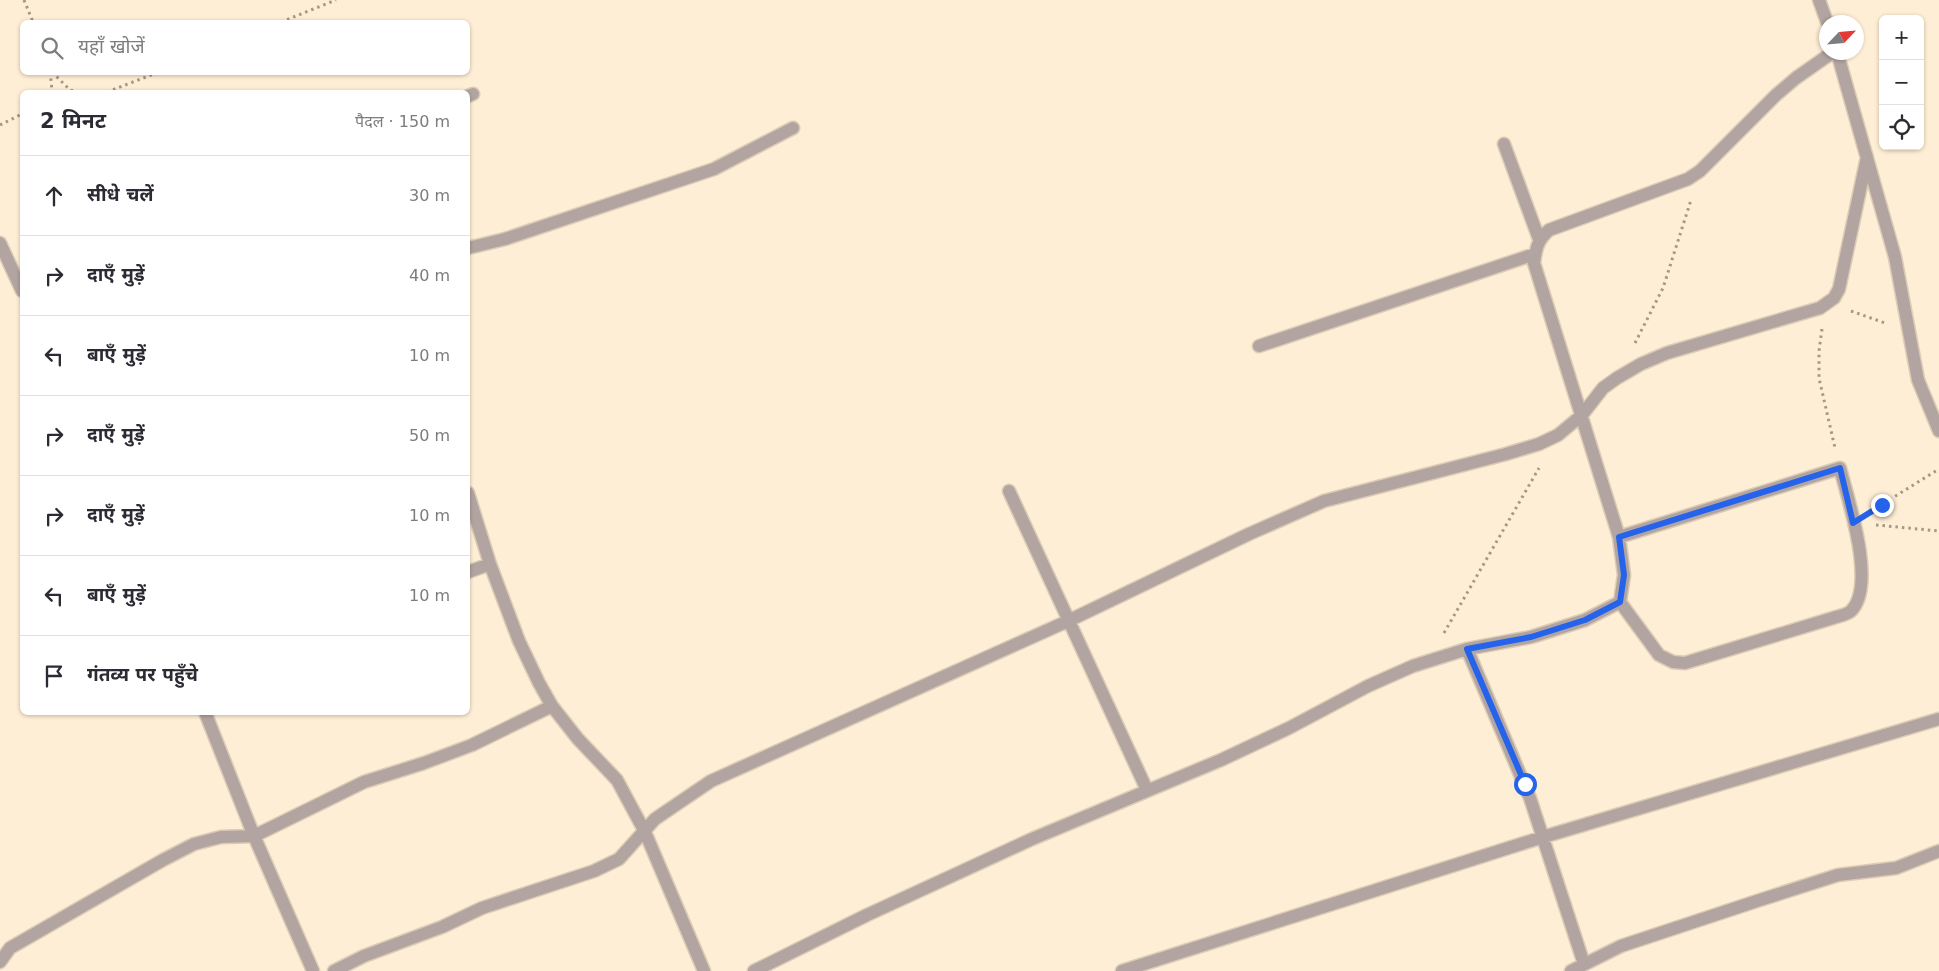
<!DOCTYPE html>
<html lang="hi">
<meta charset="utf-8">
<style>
body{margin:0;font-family:"DejaVu Sans","Noto Sans Devanagari",sans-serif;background:#f2f2f3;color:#2b2b33}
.controls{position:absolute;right:15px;top:15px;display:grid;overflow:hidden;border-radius:8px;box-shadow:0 1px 4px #0004}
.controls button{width:45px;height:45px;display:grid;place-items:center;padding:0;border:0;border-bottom:1px solid #e1e1e2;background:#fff;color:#2b2b33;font:25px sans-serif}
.compass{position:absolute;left:1819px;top:15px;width:45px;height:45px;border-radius:50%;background:#fff;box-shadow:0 1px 4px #0004;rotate:64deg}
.stop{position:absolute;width:15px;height:15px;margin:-11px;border:4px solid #2563eb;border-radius:50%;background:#fff}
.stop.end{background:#2563eb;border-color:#fff;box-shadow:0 1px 5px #0008}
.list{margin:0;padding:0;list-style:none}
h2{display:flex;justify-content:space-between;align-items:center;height:65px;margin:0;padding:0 20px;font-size:21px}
h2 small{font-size:16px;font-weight:400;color:#7c7c81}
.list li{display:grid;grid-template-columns:32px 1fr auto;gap:15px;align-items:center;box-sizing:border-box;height:80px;padding:0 20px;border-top:1px solid #e1e1e2}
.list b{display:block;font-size:19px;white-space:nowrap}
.list em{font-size:16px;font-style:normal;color:#7c7c81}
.icon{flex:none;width:28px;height:28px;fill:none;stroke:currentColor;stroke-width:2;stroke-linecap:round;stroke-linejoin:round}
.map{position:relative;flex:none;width:1939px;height:971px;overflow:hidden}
.search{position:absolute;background:#fff;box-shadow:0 1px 4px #0004;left:20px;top:20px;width:450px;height:55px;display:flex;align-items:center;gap:12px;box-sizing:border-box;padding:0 18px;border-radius:8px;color:#7c7c81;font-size:19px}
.panel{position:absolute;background:#fff;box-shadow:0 1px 4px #0004;left:20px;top:90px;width:450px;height:625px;border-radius:8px}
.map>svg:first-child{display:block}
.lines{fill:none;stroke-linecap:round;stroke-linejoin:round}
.minor-casing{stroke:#dbccb6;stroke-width:15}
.path{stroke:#a49887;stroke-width:3;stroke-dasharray:2.5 4;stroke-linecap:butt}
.minor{stroke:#b2a4a1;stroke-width:12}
.route{stroke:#2563eb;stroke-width:6}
</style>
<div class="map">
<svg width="1939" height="971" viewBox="0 0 1939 971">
<rect width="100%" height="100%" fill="#feeed5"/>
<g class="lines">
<g class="minor-casing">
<path id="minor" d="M1819,0L1827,22
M1837,52L1895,257L1918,380L1939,431
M468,96L473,94
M1504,144L1539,239
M0,243L22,291
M468,248L505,239L714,169L793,128
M1259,346L1535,254
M1009,491L1147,790
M468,493L490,564L519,641L539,683L552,706L578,739L617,780L645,832L704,971
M1619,537L1840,468C1848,500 1877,585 1851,611C1847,615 1838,616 1833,618L1685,663L1673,662L1659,655L1620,602
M468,572L490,564
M1467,649L1530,798L1584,964
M205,712L254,836L313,971
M0,962L10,948L163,860L194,844L221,837L254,836L364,782L424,763L472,745L552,706
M334,971L364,956L442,927L482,908L594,871L619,859L655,819L711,781L1068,621L1249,534L1324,501L1506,454L1539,444L1558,435L1582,415L1603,388L1617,378L1641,364L1667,353L1820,308L1834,298L1839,289L1867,157
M754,971L867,915L1032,839L1221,760L1289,728L1368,686L1413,666L1467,649L1531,637L1585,620L1620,602L1624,575L1619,537L1534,263C1536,247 1538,240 1549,230L1688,179L1700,171L1776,95L1796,78L1833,52
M1122,971L1543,837L1939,719
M1571,971L1621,946L1760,900L1838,875L1896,868L1939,851"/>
</g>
<path class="path" d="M24,0L33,22
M281,22L336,0
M50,72L52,90L50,92
M52,72L70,90L79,92
M107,92L159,72
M0,125L22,114
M1851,311L1885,323
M1822,329L1819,351V378L1835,448
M1635,343L1663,288L1691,200
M1873,510L1939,469
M1876,525L1939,531
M1444,633L1539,468"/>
<use href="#minor" class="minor"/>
</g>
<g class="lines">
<path class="route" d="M1525,784L1467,649L1531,637L1585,620L1620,602L1624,575L1619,537L1840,468L1853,523L1882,505"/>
</g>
</svg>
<div class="controls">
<button>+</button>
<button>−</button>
<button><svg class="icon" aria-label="locate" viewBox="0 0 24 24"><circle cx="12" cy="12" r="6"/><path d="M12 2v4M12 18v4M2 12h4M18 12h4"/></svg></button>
</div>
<svg class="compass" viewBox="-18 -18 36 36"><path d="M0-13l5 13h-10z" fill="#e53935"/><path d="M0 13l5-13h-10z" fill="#7c7c81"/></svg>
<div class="stop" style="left:1525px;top:784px"></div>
<div class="stop end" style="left:1882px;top:505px"></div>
<div class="search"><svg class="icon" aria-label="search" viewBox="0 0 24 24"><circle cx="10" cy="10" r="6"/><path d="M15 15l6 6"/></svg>यहाँ खोजें</div>
<section class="panel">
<h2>2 मिनट<small>पैदल · 150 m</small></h2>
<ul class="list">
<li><svg class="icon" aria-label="ahead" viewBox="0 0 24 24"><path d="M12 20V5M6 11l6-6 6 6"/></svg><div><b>सीधे चलें</b></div><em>30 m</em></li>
<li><svg class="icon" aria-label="right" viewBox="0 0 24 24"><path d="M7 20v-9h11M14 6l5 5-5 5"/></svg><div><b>दाएँ मुड़ें</b></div><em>40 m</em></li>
<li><svg class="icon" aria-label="left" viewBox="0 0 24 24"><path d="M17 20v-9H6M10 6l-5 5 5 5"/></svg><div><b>बाएँ मुड़ें</b></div><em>10 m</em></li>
<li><svg class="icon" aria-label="right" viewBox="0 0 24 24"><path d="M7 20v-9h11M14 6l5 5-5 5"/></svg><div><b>दाएँ मुड़ें</b></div><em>50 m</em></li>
<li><svg class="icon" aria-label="right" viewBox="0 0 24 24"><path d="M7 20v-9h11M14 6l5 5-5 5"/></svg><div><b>दाएँ मुड़ें</b></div><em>10 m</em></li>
<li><svg class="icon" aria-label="left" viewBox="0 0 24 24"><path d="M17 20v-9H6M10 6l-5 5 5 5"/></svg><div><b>बाएँ मुड़ें</b></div><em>10 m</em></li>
<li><svg class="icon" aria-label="arrive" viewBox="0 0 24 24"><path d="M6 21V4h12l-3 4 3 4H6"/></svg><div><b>गंतव्य पर पहुँचे</b></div></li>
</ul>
</section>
</div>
